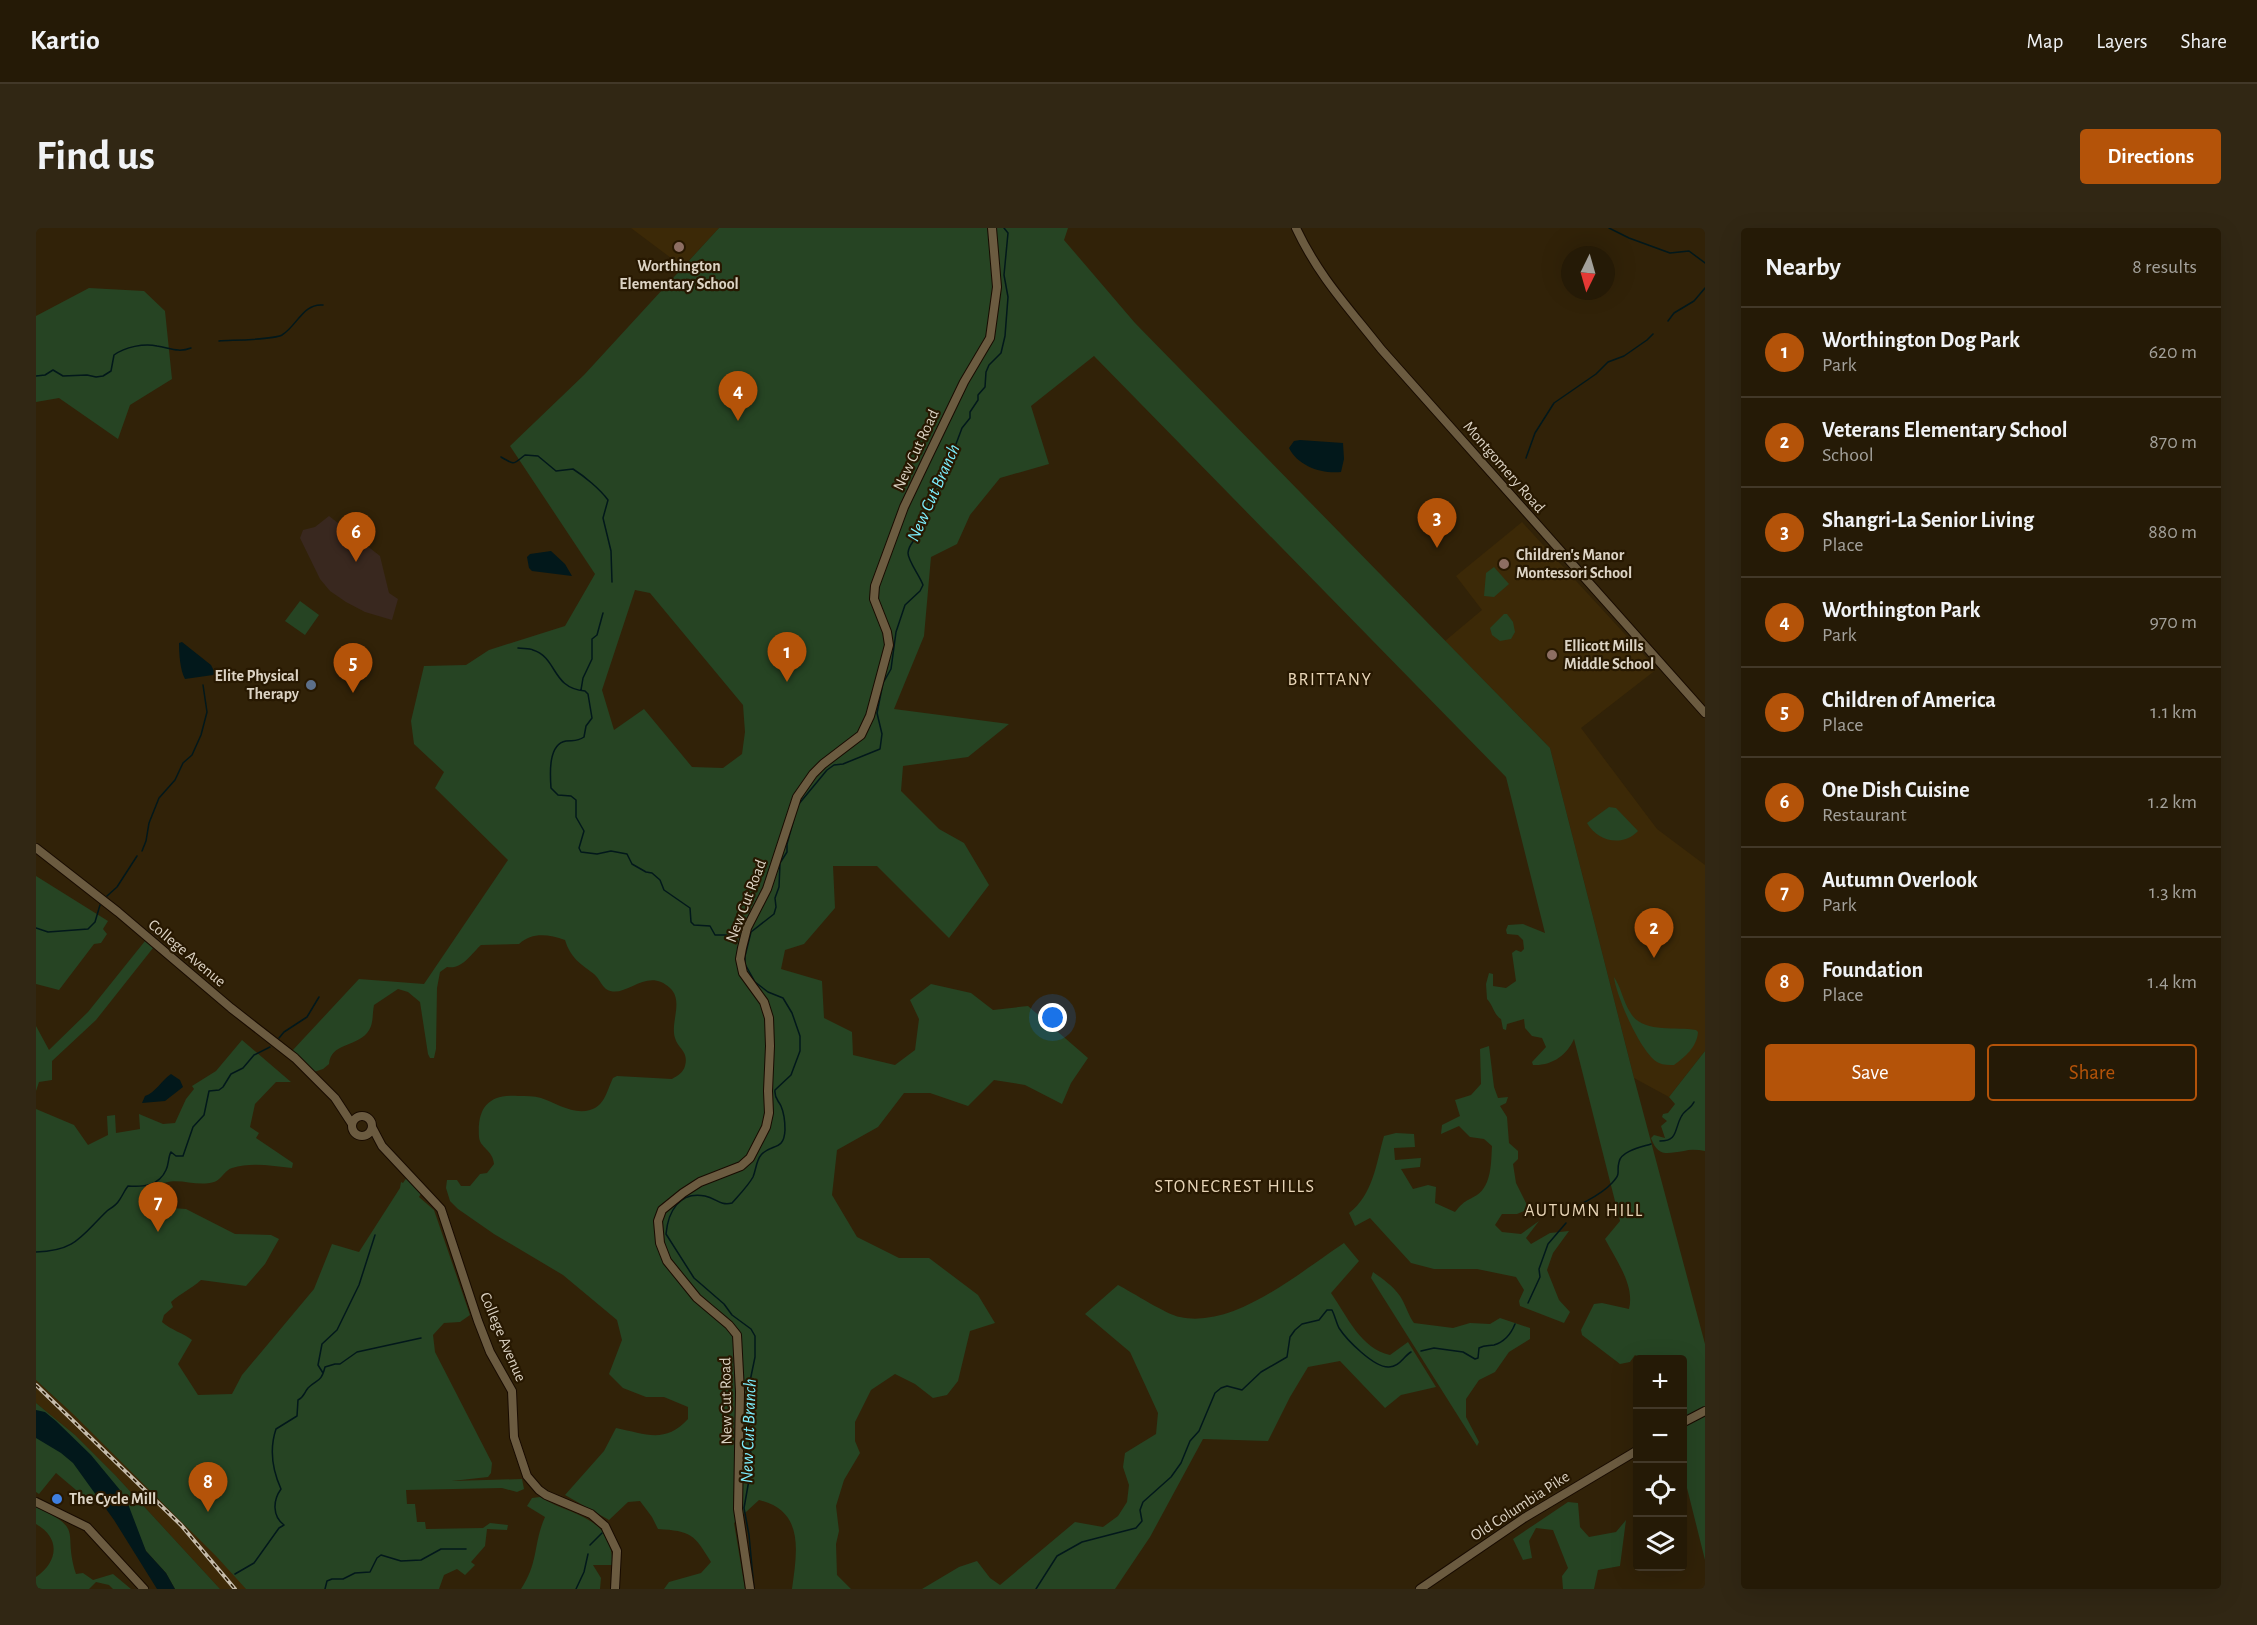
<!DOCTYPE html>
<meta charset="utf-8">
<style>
body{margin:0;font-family:"Alegreya Sans",sans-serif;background:#312714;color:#f1f3f6}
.controls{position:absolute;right:18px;bottom:18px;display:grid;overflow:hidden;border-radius:6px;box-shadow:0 6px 24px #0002}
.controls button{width:54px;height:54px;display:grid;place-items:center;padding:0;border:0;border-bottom:2px solid #423828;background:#251a06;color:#f1f3f6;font:30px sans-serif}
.compass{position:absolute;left:1525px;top:18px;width:54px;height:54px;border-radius:50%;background:#251a06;box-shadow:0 6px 24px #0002;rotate:185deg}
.you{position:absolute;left:1017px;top:790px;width:21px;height:21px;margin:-15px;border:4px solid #fff;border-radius:50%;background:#1a73e8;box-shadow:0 0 0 9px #1a73e833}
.badge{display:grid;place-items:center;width:39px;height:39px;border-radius:50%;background:#b45309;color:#fff;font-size:20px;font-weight:700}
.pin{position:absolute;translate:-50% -50px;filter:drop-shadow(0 2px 3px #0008)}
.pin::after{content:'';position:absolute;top:32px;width:21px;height:18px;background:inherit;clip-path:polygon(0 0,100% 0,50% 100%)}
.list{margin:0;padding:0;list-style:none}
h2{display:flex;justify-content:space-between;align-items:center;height:78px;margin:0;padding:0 24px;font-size:26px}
h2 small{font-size:20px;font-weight:400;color:#a3a19b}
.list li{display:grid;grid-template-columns:39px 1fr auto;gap:18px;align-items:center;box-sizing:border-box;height:90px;padding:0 24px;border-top:2px solid #423828}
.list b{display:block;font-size:22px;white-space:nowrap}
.list p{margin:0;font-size:20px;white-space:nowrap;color:#a3a19b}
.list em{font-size:20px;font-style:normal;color:#a3a19b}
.actions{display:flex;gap:12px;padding:18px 24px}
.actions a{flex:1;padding:14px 0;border:2px solid #b45309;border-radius:6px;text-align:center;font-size:21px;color:#b45309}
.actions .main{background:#b45309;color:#fff}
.icon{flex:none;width:33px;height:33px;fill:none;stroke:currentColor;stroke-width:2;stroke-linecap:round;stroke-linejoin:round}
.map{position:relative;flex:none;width:1669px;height:1361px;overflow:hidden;border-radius:6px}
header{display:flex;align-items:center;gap:36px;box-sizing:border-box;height:84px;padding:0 30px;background:#251a06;border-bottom:2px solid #423828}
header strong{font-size:28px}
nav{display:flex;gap:33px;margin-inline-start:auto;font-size:21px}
.intro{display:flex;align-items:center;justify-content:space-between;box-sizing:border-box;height:144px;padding:0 36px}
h1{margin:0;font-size:42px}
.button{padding:15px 27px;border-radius:6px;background:#b45309;color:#fff;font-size:21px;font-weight:700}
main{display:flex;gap:36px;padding:0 36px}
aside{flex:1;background:#251a06;border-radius:6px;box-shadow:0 6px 24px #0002}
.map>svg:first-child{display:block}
.commercial{fill:#39281f}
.built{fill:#3c2907}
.green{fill:#264423;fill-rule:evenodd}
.water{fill:#02181b}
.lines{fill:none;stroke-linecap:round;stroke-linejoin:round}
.stream{stroke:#02181b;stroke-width:1.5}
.secondary-casing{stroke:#180b00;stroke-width:10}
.secondary{stroke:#6b5b40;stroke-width:8}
.rail-casing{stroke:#c5bbaa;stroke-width:4}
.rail{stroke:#271801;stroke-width:1.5;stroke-dasharray:4.5;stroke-linecap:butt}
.education-dot{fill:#8d6e63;stroke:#271801;stroke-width:2}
.service-dot{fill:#5c6f8a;stroke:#271801;stroke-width:2}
.shop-dot{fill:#3f7fe0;stroke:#271801;stroke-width:2}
.labels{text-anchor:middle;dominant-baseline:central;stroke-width:4.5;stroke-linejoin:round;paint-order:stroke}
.poi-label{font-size:16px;font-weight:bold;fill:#dcd3c4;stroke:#271801;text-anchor:start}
.street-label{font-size:16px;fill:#dcd3c4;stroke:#271801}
.water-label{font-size:18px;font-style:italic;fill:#7cedfd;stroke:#271801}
.neighbourhood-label{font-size:18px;letter-spacing:1.5px;fill:#e8d5b7;stroke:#271801}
</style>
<header>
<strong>Kartio</strong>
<nav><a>Map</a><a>Layers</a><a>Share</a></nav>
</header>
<div class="intro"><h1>Find us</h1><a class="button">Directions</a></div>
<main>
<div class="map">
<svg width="1669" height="1361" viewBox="0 0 1669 1361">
<rect width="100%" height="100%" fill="#312208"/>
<path class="commercial" d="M293,288L344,328L353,365L362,371L356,392L329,384L310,374L294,363L284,351L264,310L267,302L279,299Z"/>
<path class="built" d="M595,0H683L647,39Z
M1486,294L1621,441L1545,500L1621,601L1669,637V823L1633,869L1598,850L1514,520L1409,413L1446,382L1420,348Z
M0,1152L62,1207L213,1361H184L80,1248L39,1207L0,1175Z"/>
<path class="green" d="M683,0H1032L1028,12L1099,95L1514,520L1598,850L1669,1116V1332L1647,1244L1646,1132L1605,1131L1599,1127L1594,1134L1584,1136L1546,1107L1545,1102L1558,1076L1566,1075L1593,1081C1599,1057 1580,1032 1569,1011L1584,993L1538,811C1531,827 1516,838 1497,837L1496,834L1510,819L1506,810L1496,808L1489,800L1488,791L1471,796L1470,802L1467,801L1465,791C1458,787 1457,777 1451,771L1450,756L1453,745L1457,746V758L1470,760L1480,753L1476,725L1480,722L1485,724L1488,721L1487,712L1482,707L1471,706L1470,702L1472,697L1487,696L1509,705L1470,549L1058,128L995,178L1013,236L964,250L934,287L921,316L895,329L888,408L858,481L973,496L932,529L867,538L865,563L903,601L928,615L953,657L913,710L841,638H797L799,680L768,716L749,722L745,741L786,753L788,790L816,804L817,827L859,837L879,822L883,791L874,772L895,756L935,765L957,782L992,778L1052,830L1035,855L1026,876L989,857L958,852L932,878L894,865H868L842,899L801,922L796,967L821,1009L863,1030H893L942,1067L959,1095L934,1103L922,1153L911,1167L897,1170L879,1156L859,1146L835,1162L819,1194V1213L824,1225L808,1252L800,1278L803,1303L800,1316L801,1347L815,1361H756C761,1324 769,1283 723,1272L698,1295L709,1361H628L633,1354L665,1345L675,1334C658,1306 655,1303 622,1301L616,1289L604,1273L592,1274L573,1292L529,1267L568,1223L580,1200C610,1206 629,1216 652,1191V1179L628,1169H610L587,1160L573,1146L586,1112L581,1092L527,1047L458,1006L422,981L414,973L410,960L411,952H421L425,958H434L444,946L451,945L458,936C457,922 444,920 443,909C441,879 453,866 482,868C490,868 498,868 505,870C520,875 537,887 554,882C569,878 571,862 577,850L581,848L636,851C641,848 647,845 649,838C653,823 642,821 639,810C634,794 648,773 634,760C610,737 589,773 570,761C565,757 563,750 558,746C544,736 534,729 529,712C512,706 496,704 483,716L445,717C435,726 426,742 411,739L404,744L401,760L400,821L398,830H394L392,826L384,774L372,764L362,761L338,777C336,787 338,797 331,805C319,819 295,815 293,836L287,841L278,844L256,823L323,751L388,756L472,632L399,560L408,544L378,516L375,493L388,438L430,437L453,422L529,398L559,346L474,218L548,147ZM599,362L614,365L707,477L709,504L706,526L687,540L656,539L608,481L578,502L566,462Z
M53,60L108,63L129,83L136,151L94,177L82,211L23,170L0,174V88Z
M1458,339L1473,356L1458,369L1448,368L1450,345Z
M264,373L283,387L269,407L249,393Z
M1468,386H1471L1477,394L1479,404L1475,411L1464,413L1456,407L1454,400Z
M1573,579L1580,580L1602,603C1587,619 1562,614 1551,595Z
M0,648L72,693L67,701L71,706L65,715L58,716L23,762L0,756Z
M109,713L117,720L60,792L16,833V852L3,854L0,863V798L13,822L52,784Z
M1578,749C1585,759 1587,773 1594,784C1606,806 1639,798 1660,802L1662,804C1661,819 1649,829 1638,837C1633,837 1627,837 1623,835C1606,828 1580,768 1578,749Z
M206,812L255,854H240L219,876L214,899L223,905L220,910L257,935L256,940C237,938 215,934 196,940C189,942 185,952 178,954C157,960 140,946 119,959L121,979L150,981L199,1006L235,1007L243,1011L229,1036L210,1058L165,1052C155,1061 145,1065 135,1074L137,1079L128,1087L126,1094C135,1102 147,1105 156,1112L142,1136L162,1167L196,1166L206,1147L278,1061L296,1016L323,1024L364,960L365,954L367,955L371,949L386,964L383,969L398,982L434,1087L424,1094L408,1095L397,1107L399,1124L456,1235L455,1245L452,1249L416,1253L486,1251L488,1261L481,1264L466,1260L370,1262L371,1276H379L381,1294H389L390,1301L447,1300L454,1295L472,1297L471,1302L451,1301L449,1318L435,1334L439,1337L429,1347L421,1341L408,1347L403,1361H210L180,1328L36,1185L0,1152V881L38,897L52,917L72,907L71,888L79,887L80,905L104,901L103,886L127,896L139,895L150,871L158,861L156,858L180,843Z
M1453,818L1458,859L1462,870L1472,869L1470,875L1464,878L1471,889L1473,915L1482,923V931L1477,936L1480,955L1493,981L1481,986H1466L1459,997L1466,1004L1485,1006L1503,993L1490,1010L1495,1016L1514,1005L1533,1003L1517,1025L1511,1042L1523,1072L1534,1084L1528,1095L1484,1078L1483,1073L1488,1062L1480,1049L1441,1041H1398L1375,1035L1334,990L1319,998L1313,985C1337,967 1340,936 1348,908L1360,905L1378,906L1379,919L1358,920L1359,932L1385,930L1384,939L1365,941L1377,961L1392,957L1400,959L1399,975L1419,984C1429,972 1429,974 1441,967C1456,957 1455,933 1456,918L1448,911L1434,909L1423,898L1405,906L1406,897L1424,888L1419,872L1435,867L1445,856L1444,821Z
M1669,823V923C1662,922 1655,921 1648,923C1632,925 1622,930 1615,910L1618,907L1629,910L1625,898L1631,893L1626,889L1627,886L1632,885L1639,876L1633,869Z
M1308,1015L1323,1033L1295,1065C1311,1088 1325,1121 1354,1127L1372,1114L1400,1159L1365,1167L1349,1180L1304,1133L1272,1139L1254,1169L1232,1213L1167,1211L1114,1309L1079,1361H886L923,1339L941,1333L954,1350L964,1357L1039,1294L1067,1299L1082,1288L1091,1274L1093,1257L1087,1239L1089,1225L1120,1206L1122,1185L1094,1124L1049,1086L1082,1057C1096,1064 1131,1087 1144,1089C1198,1101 1264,1044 1308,1015Z
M1337,1044C1347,1051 1357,1058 1364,1068C1370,1077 1372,1087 1378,1095L1417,1100L1434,1095L1454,1096L1464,1090L1494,1100V1111L1473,1124L1459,1144L1443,1152L1430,1171V1189L1443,1214L1441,1218L1335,1050Z
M0,1175L39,1207L80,1248L184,1361H139L130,1345L110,1323L75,1252L53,1273L20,1245L3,1266L0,1264Z
M504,1269C537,1289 578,1288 576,1337H557L565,1350L564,1361H485C503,1334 497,1316 509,1289L491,1278L496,1270Z
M1532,1274L1542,1275L1544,1299L1553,1309L1580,1304L1590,1292L1584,1338L1562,1342L1558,1361H1527L1526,1348L1532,1340L1517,1302L1500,1300L1493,1313L1496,1330L1487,1332L1477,1311Z
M0,1279C50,1302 26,1303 40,1346L47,1345L57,1352L77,1346L95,1361H77L73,1357L60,1354L53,1361H0V1349C22,1334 25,1310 0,1296Z"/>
<path class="water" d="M1264,212L1307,215L1308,231L1305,244C1285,246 1262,238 1253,220L1258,213Z
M515,323L529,336L536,348L496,343L493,340L491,329L494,326Z
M146,414L175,437L179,445L177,447L149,451C144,442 143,425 143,415Z
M135,846L144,852L147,859L129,873L106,875L109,868C119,865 126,852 135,846Z
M0,1182L9,1184L20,1193L55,1227L84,1262L92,1276L110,1323L130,1345L139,1361H121L78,1292L37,1235L25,1225L0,1210Z"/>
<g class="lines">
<path class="stream" d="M1573,0L1593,10L1634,25L1653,23L1669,35
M1632,93L1638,85L1658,73L1669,60
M183,113C196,112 237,112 246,107C261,98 267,75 287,77
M0,148L9,147L17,142L27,148L51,147L60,149L67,148L75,143L78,127C89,119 108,115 121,118C134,120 142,125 155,120
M465,229C480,238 477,236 489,227L502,228L520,243L537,241C548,248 564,261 572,272L567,290L575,323L576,354
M1490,230L1499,205L1518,175L1560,146L1572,134L1588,128L1611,112L1617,106
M482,420C487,421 493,420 497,422C522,430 515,460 549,463L552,466L556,490L550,498L548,509C541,514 537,512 530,513C512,516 514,546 515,560L522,567L535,568L540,572V589L548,603L543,620L545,624L561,626L575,623L591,626L596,636L610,644L616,645L624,652L628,662L654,680L655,694L658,697L674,698L679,707H690L700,713
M545,462L547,450L556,431V411L561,407L567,385
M762,577L791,542L798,537L807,536L844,521L846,506L841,485L847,455L855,441L860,404L869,377L884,363L887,357C884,348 872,333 872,325C873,312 885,312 883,294L890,286L896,265L914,239L917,224L926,200L934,190V184L942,172V167L949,159L950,144L953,137L965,125L969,108L972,69L968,47L972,5L968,0
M106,623L110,613L113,595L123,570L139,552L147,535L156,527L165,507L171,484L167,457
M71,668L81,659L101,628
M0,700L12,704L52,701L59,694L64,677
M243,810L248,804L271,789L283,769
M1624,913C1642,913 1638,902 1645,889C1648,882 1655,881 1658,874
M1540,979C1553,971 1565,967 1576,955C1586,944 1580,946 1583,934C1585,923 1606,919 1615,916
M0,1024C40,1023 45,1008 71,983C75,980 79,978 82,974C86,969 88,963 92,958C107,959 123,958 130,942C133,936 132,929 135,924L140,928H147L157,899L168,887L173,863L183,862L187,859L195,846L207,840L218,827L234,819
M1492,1075L1504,1049L1503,1041L1512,1016L1530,995
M1385,1123L1398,1120L1427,1124L1439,1131L1442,1130L1443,1120C1449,1117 1452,1118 1458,1117C1468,1114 1475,1106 1479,1096
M287,1145L282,1137L286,1116L301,1102L323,1057L339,1007
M554,1317L566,1305
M199,1346L218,1335L243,1300L248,1297C236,1288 237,1272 245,1261C236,1241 233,1222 240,1201L261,1188L262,1172C268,1169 268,1165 272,1160C281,1151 285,1155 289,1139L299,1136H304L321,1124L385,1110
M289,1361L291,1353L296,1351H307L319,1345L334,1344L341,1330L345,1327L365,1333L385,1332L405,1321H430
M540,1361L548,1344L552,1326
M718,1361L713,1307L708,1280L716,1235L712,1201L717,1182L712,1163L719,1129V1108L715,1101L696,1087L688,1076L658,1050L630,1006C632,984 643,963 669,968C680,970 684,978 696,975C703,967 712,958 717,949C720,942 720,933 725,927C735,915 748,924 749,902C749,895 748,885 745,878C742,872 738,870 739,862L755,847L764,823V808L756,785L747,770L732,764L719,754L709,736V728L715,704L738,686L740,679L739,670L743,659L744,635L751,624V616L759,587
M1000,1361L1021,1328L1046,1314L1100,1300L1106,1293L1104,1282L1107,1274L1135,1249L1145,1235L1154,1213L1163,1203L1179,1165L1185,1160L1191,1158L1206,1162L1225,1144L1251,1129L1254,1109L1259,1102L1266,1096L1283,1092L1291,1082H1296C1299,1088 1300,1094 1303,1100C1310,1111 1338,1140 1353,1139C1363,1139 1367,1129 1375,1124"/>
<g class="secondary-casing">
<path id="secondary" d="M1260,0C1283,49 1312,79 1345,121L1669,485
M0,620L82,684L195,780L259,830L299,870L316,896
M316 898a10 10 0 1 1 20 0a10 10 0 1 1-20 0Z
M336,899L346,918L405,981L442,1093L454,1124L476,1163L478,1209L491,1248L503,1262L510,1267L555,1286L569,1298L581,1323L579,1361
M1646,1195L1669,1183
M0,1274L51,1299L108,1361
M714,1361L702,1281L704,1164L701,1107L693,1097L661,1070L631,1033L624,1015L622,993L626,982L647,965L664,954L705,938L714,930L730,899L733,885L732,863L734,818L733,790L728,774L707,745L704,731L706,720L711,700L731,661L761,569L777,546L787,536L825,507L834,488L853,417L851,404L838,371L839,358L868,279L889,235L928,154L954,110L961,59L956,0
M1384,1361L1488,1290L1602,1222"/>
</g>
<use href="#secondary" class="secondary"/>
<g class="rail-casing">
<path id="rail" d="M0,1157L145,1297L199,1361"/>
</g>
<use href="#rail" class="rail"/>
</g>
<g class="education-dot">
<circle cx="643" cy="19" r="6"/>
<circle cx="1468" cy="336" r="6"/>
<circle cx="1516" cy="427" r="6"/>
</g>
<circle class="service-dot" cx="275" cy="457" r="6"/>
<circle class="shop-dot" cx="21" cy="1271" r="6"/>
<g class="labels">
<g class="poi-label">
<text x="643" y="38" text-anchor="middle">Worthington<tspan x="643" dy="18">Elementary School</tspan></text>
<text x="1480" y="327">Children's Manor<tspan x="1480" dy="18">Montessori School</tspan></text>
<text x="1528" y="418">Ellicott Mills<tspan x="1528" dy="18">Middle School</tspan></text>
<text x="263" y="448" text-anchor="end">Elite Physical<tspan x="263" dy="18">Therapy</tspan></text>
<text x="33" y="1271">The Cycle Mill</text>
</g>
<g class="street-label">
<text transform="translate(880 222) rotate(-65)">New Cut Road</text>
<text transform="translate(1468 239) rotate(49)">Montgomery Road</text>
<text transform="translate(710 673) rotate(-69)">New Cut Road</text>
<text transform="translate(151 725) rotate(40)">College Avenue</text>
<text transform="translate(467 1109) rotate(67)">College Avenue</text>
<text transform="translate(690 1173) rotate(-91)">New Cut Road</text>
<text transform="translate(1484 1278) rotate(-33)">Old Columbia Pike</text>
</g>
<g class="water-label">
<text transform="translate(898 265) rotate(-66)">New Cut Branch</text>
<text transform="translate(713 1203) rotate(-88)">New Cut Branch</text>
</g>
<g class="neighbourhood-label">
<text x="1294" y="452">BRITTANY</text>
<text x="1199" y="959">STONECREST HILLS</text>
<text x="1548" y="983">AUTUMN HILL</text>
</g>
</g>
</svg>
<div class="controls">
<button>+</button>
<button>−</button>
<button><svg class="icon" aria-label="locate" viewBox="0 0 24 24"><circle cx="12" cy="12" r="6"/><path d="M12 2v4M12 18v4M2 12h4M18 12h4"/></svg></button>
<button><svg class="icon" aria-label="layers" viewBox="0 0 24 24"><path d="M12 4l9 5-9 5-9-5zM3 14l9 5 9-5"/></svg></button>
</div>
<svg class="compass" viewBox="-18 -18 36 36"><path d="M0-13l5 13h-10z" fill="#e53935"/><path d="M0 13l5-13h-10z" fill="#a3a19b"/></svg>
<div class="you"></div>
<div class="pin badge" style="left:751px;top:454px">1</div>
<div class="pin badge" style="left:1618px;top:730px">2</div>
<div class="pin badge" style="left:1401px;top:320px">3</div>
<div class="pin badge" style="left:702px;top:193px">4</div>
<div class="pin badge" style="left:317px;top:465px">5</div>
<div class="pin badge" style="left:320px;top:334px">6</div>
<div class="pin badge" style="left:122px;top:1004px">7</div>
<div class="pin badge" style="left:172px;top:1284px">8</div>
</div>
<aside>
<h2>Nearby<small>8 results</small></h2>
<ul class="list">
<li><span class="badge">1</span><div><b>Worthington Dog Park</b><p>Park</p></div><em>620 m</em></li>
<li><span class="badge">2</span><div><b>Veterans Elementary School</b><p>School</p></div><em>870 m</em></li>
<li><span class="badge">3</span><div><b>Shangri-La Senior Living</b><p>Place</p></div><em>880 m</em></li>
<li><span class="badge">4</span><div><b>Worthington Park</b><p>Park</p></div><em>970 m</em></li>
<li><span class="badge">5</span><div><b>Children of America</b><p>Place</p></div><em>1.1 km</em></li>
<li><span class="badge">6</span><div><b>One Dish Cuisine</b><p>Restaurant</p></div><em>1.2 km</em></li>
<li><span class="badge">7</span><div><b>Autumn Overlook</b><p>Park</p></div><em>1.3 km</em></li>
<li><span class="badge">8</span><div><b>Foundation</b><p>Place</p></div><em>1.4 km</em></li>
</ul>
<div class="actions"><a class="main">Save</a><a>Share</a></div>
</aside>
</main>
